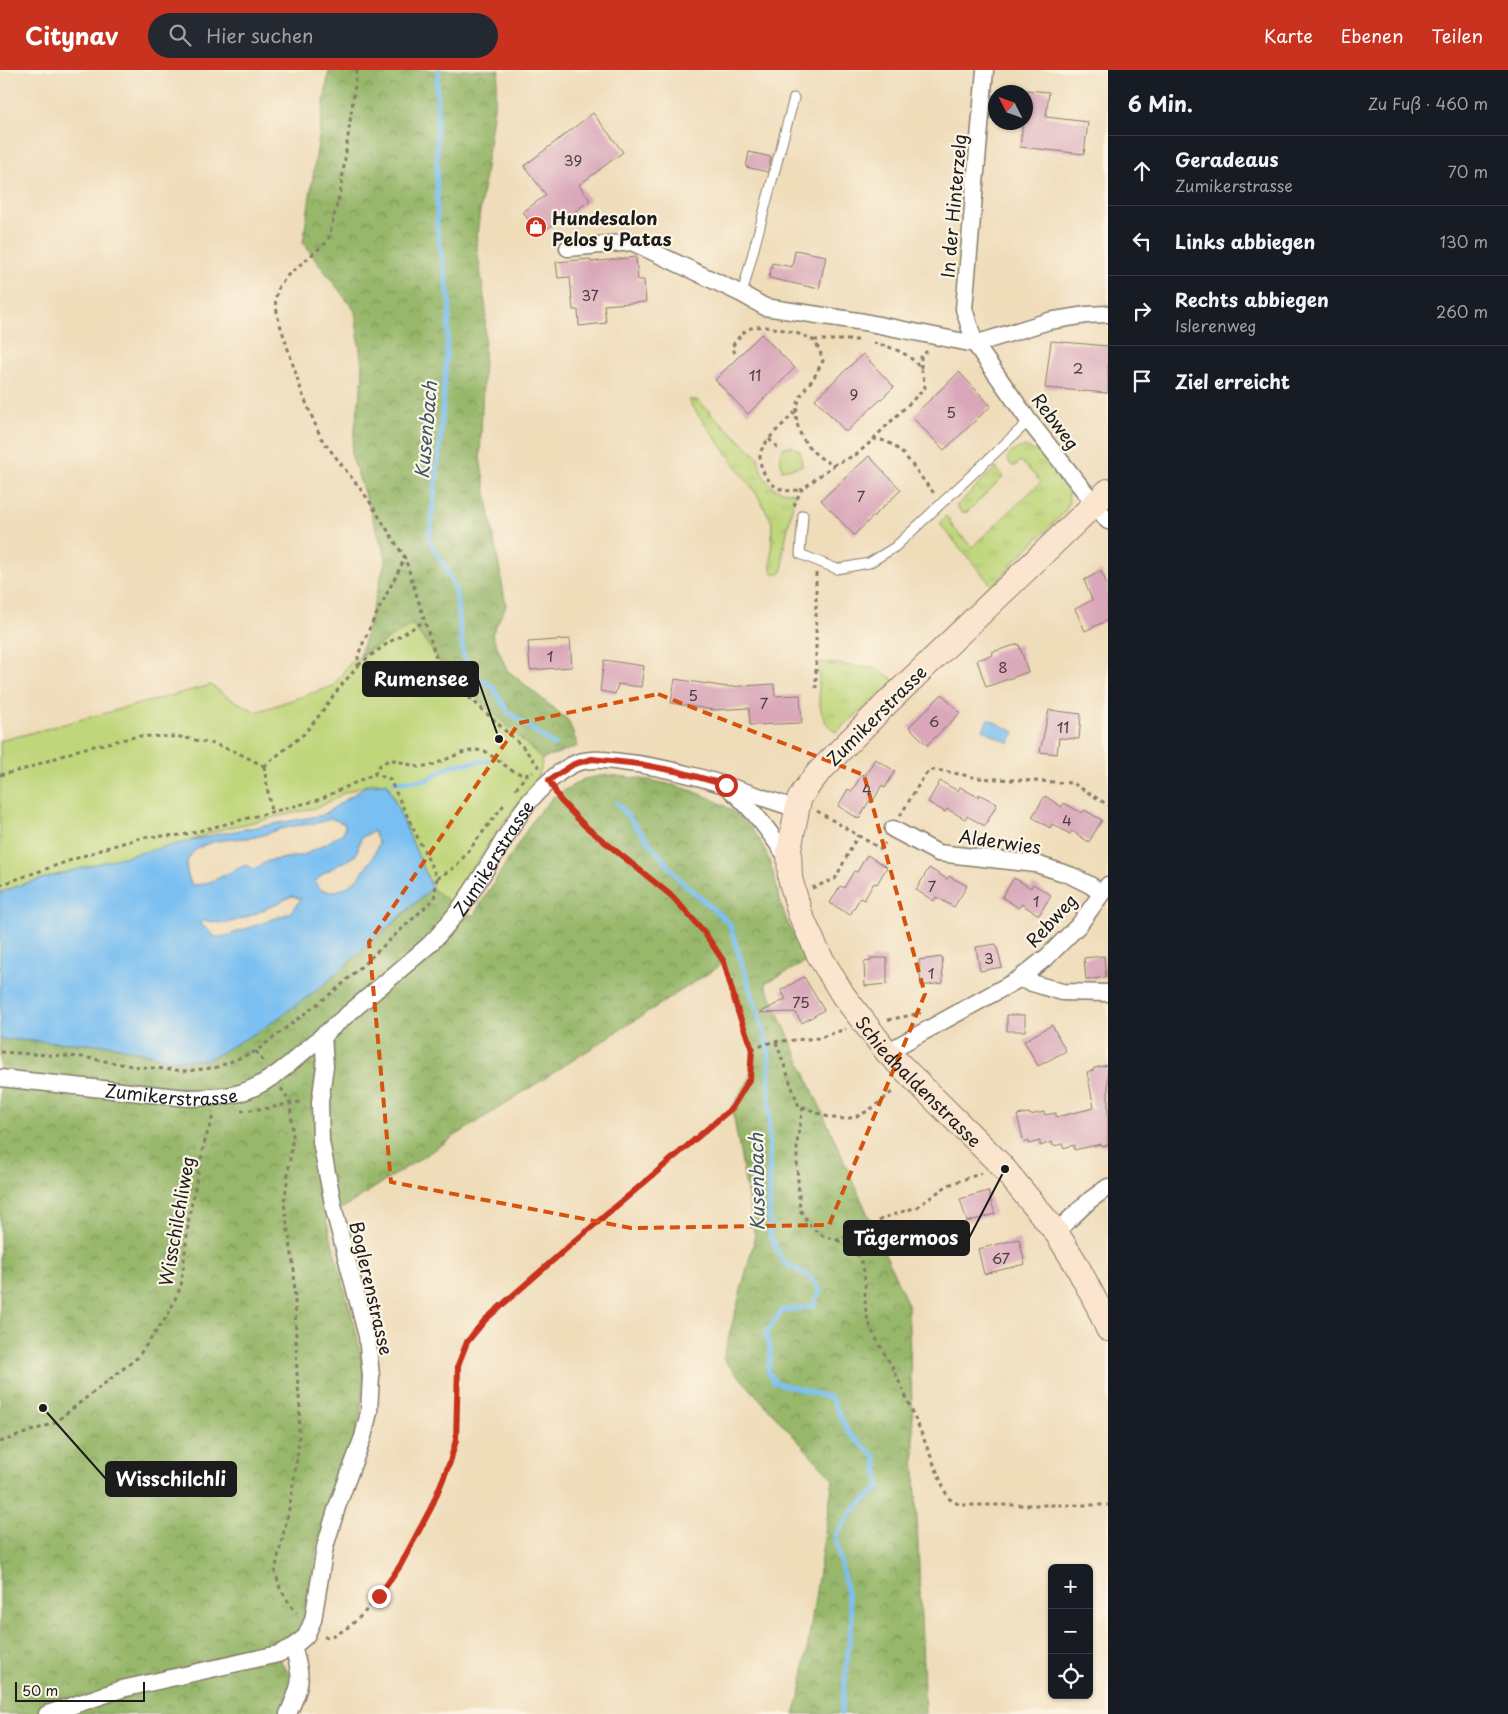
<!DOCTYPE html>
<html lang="de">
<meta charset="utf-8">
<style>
body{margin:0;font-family:"Playpen Sans",sans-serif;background:#242831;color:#f1f3f6}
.controls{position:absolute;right:15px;bottom:15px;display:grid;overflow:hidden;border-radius:8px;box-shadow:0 1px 4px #0004}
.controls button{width:45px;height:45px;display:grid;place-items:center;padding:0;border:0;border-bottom:1px solid #363941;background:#171b24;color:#f1f3f6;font:25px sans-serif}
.compass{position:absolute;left:988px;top:15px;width:45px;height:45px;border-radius:50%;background:#171b24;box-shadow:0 1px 4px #0004;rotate:312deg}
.scale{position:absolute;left:15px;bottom:12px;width:130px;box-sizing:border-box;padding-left:5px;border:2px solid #1c1c1c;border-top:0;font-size:14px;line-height:18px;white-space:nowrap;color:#1c1c1c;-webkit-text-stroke:4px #fcf5e5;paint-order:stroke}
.stop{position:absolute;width:15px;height:15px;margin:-11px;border:4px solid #c8321e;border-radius:50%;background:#fff}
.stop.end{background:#c8321e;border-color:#fff;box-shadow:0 1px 5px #0008}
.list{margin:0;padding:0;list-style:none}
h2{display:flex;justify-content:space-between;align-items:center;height:65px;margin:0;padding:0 20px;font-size:21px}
h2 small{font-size:16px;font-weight:400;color:#9ea1a6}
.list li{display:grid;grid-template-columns:32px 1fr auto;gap:15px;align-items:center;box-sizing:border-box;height:70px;padding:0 20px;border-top:1px solid #363941}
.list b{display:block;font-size:19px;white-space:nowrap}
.list p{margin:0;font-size:16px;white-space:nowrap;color:#9ea1a6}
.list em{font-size:16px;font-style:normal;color:#9ea1a6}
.icon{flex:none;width:28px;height:28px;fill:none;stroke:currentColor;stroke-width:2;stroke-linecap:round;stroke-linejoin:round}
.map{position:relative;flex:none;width:1108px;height:1644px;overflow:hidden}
header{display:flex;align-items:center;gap:30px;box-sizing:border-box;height:70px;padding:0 25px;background:#c8321e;color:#fff}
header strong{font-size:24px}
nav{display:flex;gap:28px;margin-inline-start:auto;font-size:18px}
.search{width:350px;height:45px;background:#242831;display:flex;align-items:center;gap:12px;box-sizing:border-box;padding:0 18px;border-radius:28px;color:#9ea1a6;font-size:19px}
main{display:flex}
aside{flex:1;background:#171b24}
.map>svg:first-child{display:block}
.grass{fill:url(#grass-tufts);stroke:#6e794b}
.forest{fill:url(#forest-crowns);stroke:#5a6a43}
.green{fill:#bfd67a;stroke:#6e794b}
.water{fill:#7abff1;stroke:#4b6e86;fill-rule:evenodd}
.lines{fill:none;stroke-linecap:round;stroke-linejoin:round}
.stream{stroke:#7abff1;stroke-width:5}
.building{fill:#d9a7b9}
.lane-casing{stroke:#867c6a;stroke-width:11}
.street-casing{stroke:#867c6a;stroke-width:19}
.secondary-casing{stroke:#867c6a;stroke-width:26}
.path{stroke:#867c6a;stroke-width:3;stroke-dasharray:4 4;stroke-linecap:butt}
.lane{stroke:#fff;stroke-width:9}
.street{stroke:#fff;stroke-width:16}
.secondary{stroke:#fce5cf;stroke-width:24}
.route{stroke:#c8321e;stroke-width:6}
.marked{fill:none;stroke:#d4530e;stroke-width:4;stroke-dasharray:10 6;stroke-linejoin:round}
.labels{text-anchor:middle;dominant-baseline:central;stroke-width:4.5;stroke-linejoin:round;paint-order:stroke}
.number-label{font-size:15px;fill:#4b3f43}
.street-label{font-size:18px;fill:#1c1c1c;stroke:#fcf5e5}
.poi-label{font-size:18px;font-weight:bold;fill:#1c1c1c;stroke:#fcf5e5;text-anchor:start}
.water-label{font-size:19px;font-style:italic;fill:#3d5567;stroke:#fcf5e5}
.leader{fill:none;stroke:#1c1c1c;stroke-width:2}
.callout-dot{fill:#1c1c1c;stroke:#fcf5e5;stroke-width:2}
.callout{fill:#1c1c1c;stroke:#1c1c1c;stroke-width:2}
.callout-label{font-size:19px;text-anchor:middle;font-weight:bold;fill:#fff}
</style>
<header>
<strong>Citynav</strong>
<div class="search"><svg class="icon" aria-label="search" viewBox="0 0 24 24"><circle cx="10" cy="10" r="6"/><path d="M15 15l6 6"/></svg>Hier suchen</div>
<nav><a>Karte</a><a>Ebenen</a><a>Teilen</a></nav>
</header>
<main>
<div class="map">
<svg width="1108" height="1644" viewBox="0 0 1108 1644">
<defs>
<pattern id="grass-tufts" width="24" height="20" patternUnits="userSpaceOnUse" patternTransform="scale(1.25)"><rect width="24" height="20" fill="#bfd67a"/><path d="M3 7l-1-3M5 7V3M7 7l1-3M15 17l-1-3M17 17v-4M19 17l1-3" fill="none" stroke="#a4b769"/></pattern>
<pattern id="forest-crowns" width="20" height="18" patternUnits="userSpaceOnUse" patternTransform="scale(1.25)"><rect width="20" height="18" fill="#97b76a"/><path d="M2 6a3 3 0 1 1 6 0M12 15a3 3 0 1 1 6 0" fill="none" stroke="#7a9456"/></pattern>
</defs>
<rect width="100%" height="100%" fill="#fcf5e5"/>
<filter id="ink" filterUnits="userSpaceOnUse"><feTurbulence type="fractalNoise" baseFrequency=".02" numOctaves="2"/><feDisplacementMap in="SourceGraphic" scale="10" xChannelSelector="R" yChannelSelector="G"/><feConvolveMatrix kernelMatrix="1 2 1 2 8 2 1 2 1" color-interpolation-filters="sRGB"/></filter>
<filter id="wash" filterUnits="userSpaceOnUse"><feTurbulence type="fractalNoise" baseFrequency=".0096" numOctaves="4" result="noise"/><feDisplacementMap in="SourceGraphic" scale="20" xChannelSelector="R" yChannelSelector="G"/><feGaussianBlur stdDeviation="1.12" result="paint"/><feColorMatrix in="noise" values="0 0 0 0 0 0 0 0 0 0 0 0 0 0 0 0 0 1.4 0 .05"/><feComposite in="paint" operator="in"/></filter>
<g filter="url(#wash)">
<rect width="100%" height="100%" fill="#efdcb9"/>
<path class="grass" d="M689,330H697L758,387C760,400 766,416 779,420C784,422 790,422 795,423L783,482V496L782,502L777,504L773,503L771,499L772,452L758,426L691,335Z
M1022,377C1031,377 1035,384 1043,383L1067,414L1069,431L1067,437L1063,444L1013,493L993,517L939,453L946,446L950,450L952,456L972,477L1041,412L1021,391L1015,396H1012L1007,389C1010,383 1016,379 1022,377Z
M996,398L1003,405L1002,408L966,443L961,442L956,436Z
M820,592L877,599L896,611L836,662C814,649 819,613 820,592Z"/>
<path class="forest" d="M329,0H499L476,171L486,240L480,388L506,536L492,564L507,600L568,650L578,676L542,689L444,597L412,554L360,586L386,488L351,384L363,305L355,241L303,173Z
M606,705C665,710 743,723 767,785C775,803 777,824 784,843C789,859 800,876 810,890L765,913L908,1235L925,1644H794L800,1627L833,1409L723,1289L755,1167L732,1037L750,1008L752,979L724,893L326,1149L357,1265L364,1304L361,1340L355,1366L330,1433L318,1472L305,1545L297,1561L283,1574L281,1592L293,1609L282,1644H0V969L111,975L173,990L385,861L432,818L451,833L473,846L535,747L553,727L584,709Z"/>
<path class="green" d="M792,376L800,381L802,396L782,400L780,384L784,377Z
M412,554L444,597L542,689L541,699L537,708L496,762L451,833L432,818L387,713H372L344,723L320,737L223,759L173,776L115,789L20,815L0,823V671L211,615L226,626L256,642L333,616L350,593Z"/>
<path class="water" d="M988,649L1015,662L1009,673L983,660Z
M387,713L432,818L320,918L261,960L207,990H173L111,975L0,969V823L20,815L115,789L218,764L323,745L366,716ZM330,748L345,754L344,762L329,772L304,785L268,791L254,799L246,795C228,801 211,816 192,815C176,787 198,773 224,770C234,768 245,769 255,767C266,765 277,759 289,757C302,754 319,755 330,748ZM373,761L379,773C372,791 355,821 332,821C329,822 324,820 321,820L315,812L324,803L356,785L361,768ZM292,826L301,829L290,843L226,866L215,867L199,852C208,849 214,853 222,853C240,853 276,834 292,826Z"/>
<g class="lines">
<path class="stream" d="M439,0L437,11V159L450,233L440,375L429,469L455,517L463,583L469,603L492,616L508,642L554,675
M395,712L427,710L452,695L488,691
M617,733L681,811L729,853L765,966L769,981L770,1166L783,1192L809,1206L820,1220L813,1236L782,1241L766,1263L771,1281L768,1300L774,1312L831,1328L848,1362L875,1386L880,1417L854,1439L835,1466L852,1547L841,1644"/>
</g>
<g id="blocks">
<path class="building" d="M1027,20L1049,22L1046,47L1088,52L1084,84L1020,77L1023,52H1026Z
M593,43L623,82L579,115L590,130L572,144L571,142L539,165L523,142L546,125L524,96Z
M749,82L771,87L768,102L746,97Z
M795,180L826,186L819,219L769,208L772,193L792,197Z
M636,187L638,210H644L646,232L604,235L606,253L579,256L578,240H573L570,207L558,208L556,192L590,189L591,192Z
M761,264L795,298L748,344L715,310Z
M1051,271L1108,276V323L1045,318Z
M863,284L894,317L846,362L815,329Z
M959,302L991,336L944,380L912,347Z
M869,386L901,420L854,465L821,430Z
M1101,501L1108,516V550L1085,561L1075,539L1092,530L1084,510Z
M570,569L572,597L530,600L528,572Z
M1019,574L1028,602L986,617L977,590L993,585L992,582Z
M604,590L644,596L641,617L618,614L615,624L600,621Z
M675,609L727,617L774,614L775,626L800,625L802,653L750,655L749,638L714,640L671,633Z
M942,624L960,643L927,675L909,657Z
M1049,640L1081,644L1079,669L1059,668L1057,684L1040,682Z
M875,689L895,701L885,718L882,715L872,733L869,731L859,749L838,736L848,719L852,721L862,704L865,706Z
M940,711L958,721L960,717L978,727L979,724L997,734L985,756L967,746L965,749L947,739L945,742L928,732Z
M1045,726L1062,737L1064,733L1082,743L1084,740L1102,750L1089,772L1072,761L1070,764L1052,754L1050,758L1032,747Z
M867,785L887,797L877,814L874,813L864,830L860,828L850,845L830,833L840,816L844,818L854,801L857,802Z
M929,798L947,809L949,806L967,816L954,837L936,827L934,831L916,820Z
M1014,808L1031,818L1033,814L1051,825L1039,845L1021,834L1019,838L1002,827Z
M996,874L1002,897L980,901L976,877Z
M1104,886L1106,907L1086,910L1084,888Z
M942,887L943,913L921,916L919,890Z
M871,888H887V914L865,916L864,892L871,891Z
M804,907L824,940L802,953L795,942L759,943L786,929L781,920Z
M1007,945H1025V961H1007Z
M1052,955L1066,981L1038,996L1024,971Z
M1108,995V1075L1101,1076V1074L1074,1080V1075L1063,1078V1074L1053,1076L1052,1072L1040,1076V1071L1029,1074V1071L1024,1073L1017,1045L1029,1043L1030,1045L1044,1042L1045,1045L1056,1043V1047L1094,1038L1087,1002L1094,1000V998Z
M988,1121L995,1144L967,1152L960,1129Z
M1019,1169L1025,1194L984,1204L978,1179Z"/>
</g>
</g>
<g filter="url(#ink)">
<use href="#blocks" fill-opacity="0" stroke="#867c6a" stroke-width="1"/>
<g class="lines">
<g class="lane-casing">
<path id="lane" d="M742,224L794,28
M803,445L800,484L837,499L869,493L895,477L1029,351"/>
</g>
<g class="street-casing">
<g id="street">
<path d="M985,0L964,239L975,274L1029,351L1108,451"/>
<path d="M568,178L632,172L742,224L765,237L864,252L975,274L1049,251L1086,245L1108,244"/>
<path d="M731,720C755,741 772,765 790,792"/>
<path d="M893,759L938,783L1036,794L1070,805L1090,815L1101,823"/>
<path d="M1019,909L1048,886L1079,855L1108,815"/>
<path d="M887,982L1019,909L1062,922L1108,923"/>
<path id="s1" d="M0,1008L187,1028C232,1027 250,1026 287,996L429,875C468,836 492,786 522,741C534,724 557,701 576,693C591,688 605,690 621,692C682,698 739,720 797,739"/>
<path d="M1056,1162L1090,1130L1108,1117"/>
<path d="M47,1644L122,1619L278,1584L293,1577"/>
<path d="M288,1644C302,1613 303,1610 293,1577L306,1566L313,1550L325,1477L337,1437L363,1367L369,1342L371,1306L367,1266L335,1144L321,1072L320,1032L325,996L323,965"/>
</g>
</g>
<g class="secondary-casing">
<g id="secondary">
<path id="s2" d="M1108,421L886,634L818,703L804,721L799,730L789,780L790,808L800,844L819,885L843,925L887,982L1001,1095L1056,1162L1076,1194L1098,1236L1108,1259"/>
</g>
</g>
<path class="path" d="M357,0L341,118L328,171L288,205L279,216L275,230L278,248L302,323L321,368L368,429L405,488L439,597L458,617L522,676L540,698
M814,270H860
M873,273C889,276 910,283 920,298C923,302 924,312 925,318L874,368
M735,283L732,277C737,269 742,262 751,258C762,253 808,264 815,272C819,278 821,284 823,291C820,295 818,300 816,304C810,314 803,319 799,330C789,358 809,385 834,395L857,384L874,369C902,370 916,404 934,423
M921,298V287L927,281
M795,342C786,352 770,365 763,377C754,391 767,415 781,419C788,422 794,420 801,420
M769,369L779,379
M794,436L801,420L834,395
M816,503V618
M358,595L388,573L425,551
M264,696L304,664L318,647L339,618L358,596V585L370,557L405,488
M264,696L271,742
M0,705L25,699L81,679L139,666L181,667L214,674L236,682L264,696
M516,719L526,705
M817,741L881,779L885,773
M900,746L924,706L930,700L944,701L978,708L1073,713L1108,735
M437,808L451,800L459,793L506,732
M0,815L106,778L144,767L183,765L318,730L374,704L380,695L387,691L394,690L418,697L433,695L461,683L475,680L485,681L514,702L526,705L533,702
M812,818L835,809L858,765
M888,950L921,943
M776,972L799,1037C806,1036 813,1042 820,1044C852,1057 870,1041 893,1021
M752,979L772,972L818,968L846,959
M256,981L265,994
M0,982L82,987L132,996L186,1001L218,997L256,981L338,918L434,829L437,808L391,712L390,709L374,704
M281,1018L290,1033L293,1066L284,1134L294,1198L297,1304L300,1338L298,1381L290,1434L275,1501L280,1518L291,1536L297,1542
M803,1037L797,1073V1097L800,1140L812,1158L823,1166L837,1170L871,1158L883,1148L917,1137L948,1115L982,1103
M241,1041L270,1038L290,1033L304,1032
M837,1170C844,1174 851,1177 856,1183C871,1199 861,1230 868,1250C874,1268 886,1284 894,1301C914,1342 930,1386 948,1428L960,1435H1108
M0,1372L54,1353L137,1288L168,1245L181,1216L189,1147L204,1074L214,1042
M324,1567C373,1567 449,1413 456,1370C461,1337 451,1303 467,1273C481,1247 515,1224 537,1205C601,1148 667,1093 732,1037L750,1008L752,979L738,941L724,892L704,862L673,827L585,756L558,726"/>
<use href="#lane" class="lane"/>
<use href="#street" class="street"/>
<use href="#secondary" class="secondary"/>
</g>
</g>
<g class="lines" filter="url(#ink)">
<path class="route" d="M379,1526L400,1496L431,1438L450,1392L456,1370L458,1295L467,1272L485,1250L567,1178L732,1038L750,1008L752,979L738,942L724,892L704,862L673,827L585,756L560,730L549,710L574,694L592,689L639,694L680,702L726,715"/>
</g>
<path class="marked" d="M658,624L864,705L925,924L829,1155L631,1158L391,1112L369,872L519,653Z"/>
<defs>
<g id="shop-disc" transform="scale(1.125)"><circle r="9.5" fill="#c8321e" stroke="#fcf5e5"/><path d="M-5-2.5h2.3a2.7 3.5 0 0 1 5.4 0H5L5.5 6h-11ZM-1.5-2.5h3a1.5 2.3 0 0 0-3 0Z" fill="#fff"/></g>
</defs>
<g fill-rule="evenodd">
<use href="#shop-disc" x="536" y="157"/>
</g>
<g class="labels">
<g class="number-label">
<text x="573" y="89">39</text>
<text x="590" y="224">37</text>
<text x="1078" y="297">2</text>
<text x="755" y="304">11</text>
<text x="854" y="323">9</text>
<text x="951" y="341">5</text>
<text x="861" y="425">7</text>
<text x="550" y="585">1</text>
<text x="1003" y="596">8</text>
<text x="693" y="624">5</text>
<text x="764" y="632">7</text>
<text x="934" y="650">6</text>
<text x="1063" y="656">11</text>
<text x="867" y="718">4</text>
<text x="1067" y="749">4</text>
<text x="932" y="815">7</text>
<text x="1036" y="830">1</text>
<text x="989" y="887">3</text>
<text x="931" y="902">1</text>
<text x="801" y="931">75</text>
<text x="1001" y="1187">67</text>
</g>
<g class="street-label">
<text transform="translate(953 136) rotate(-85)">In der Hinterzelg</text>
<text transform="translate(1056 351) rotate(53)">Rebweg</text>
<text transform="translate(876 645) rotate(-45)">Zumikerstrasse</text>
<text transform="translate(1000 771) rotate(8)">Alderwies</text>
<text stroke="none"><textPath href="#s1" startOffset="591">Zumikerstrasse</textPath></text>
<text transform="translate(1051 850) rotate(-47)">Rebweg</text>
<text stroke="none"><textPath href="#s2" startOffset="761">Schiedhaldenstrasse</textPath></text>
<text stroke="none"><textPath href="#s1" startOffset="172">Zumikerstrasse</textPath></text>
<text transform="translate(176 1151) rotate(-80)">Wisschilchliweg</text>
<text transform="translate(372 1218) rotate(77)">Boglerenstrasse</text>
</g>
<g class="poi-label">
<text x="552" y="147">Hundesalon<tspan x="552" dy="21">Pelos y Patas</tspan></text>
</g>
<g class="water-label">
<text transform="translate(425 360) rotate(-85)">Kusenbach</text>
<text transform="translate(756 1112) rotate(-91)">Kusenbach</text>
</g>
</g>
<path class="leader" d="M499 669L478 609M1005 1099L969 1168M43 1338L106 1409"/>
<g class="callout-dot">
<circle cx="499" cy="669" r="5"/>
<circle cx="1005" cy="1099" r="5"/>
<circle cx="43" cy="1338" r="5"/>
</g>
<g class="callout">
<rect x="363" y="592" width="115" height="34" rx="5"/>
<rect x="844" y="1151" width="125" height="34" rx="5"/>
<rect x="106" y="1392" width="130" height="34" rx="5"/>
</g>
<g class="callout-label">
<text x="421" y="616">Rumensee</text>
<text x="906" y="1175">Tägermoos</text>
<text x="171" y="1416">Wisschilchli</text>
</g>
</svg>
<div class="controls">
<button>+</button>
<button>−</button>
<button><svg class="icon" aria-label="locate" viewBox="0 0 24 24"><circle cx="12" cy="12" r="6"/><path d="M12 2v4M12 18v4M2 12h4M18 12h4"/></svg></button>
</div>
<svg class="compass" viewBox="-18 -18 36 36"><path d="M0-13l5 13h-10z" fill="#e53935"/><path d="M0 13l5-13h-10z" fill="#9ea1a6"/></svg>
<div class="scale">50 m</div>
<div class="stop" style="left:726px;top:715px"></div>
<div class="stop end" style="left:379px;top:1526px"></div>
</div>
<aside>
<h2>6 Min.<small>Zu Fuß · 460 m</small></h2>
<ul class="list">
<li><svg class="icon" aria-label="ahead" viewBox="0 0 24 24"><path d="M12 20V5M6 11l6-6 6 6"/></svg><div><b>Geradeaus</b><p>Zumikerstrasse</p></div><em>70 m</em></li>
<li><svg class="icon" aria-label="left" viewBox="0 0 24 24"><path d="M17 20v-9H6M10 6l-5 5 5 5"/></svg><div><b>Links abbiegen</b></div><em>130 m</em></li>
<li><svg class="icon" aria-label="right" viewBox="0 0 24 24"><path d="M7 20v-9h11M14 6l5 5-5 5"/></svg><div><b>Rechts abbiegen</b><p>Islerenweg</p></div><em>260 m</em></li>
<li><svg class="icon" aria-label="arrive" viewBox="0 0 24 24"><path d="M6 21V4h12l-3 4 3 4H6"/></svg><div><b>Ziel erreicht</b></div></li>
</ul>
</aside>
</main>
